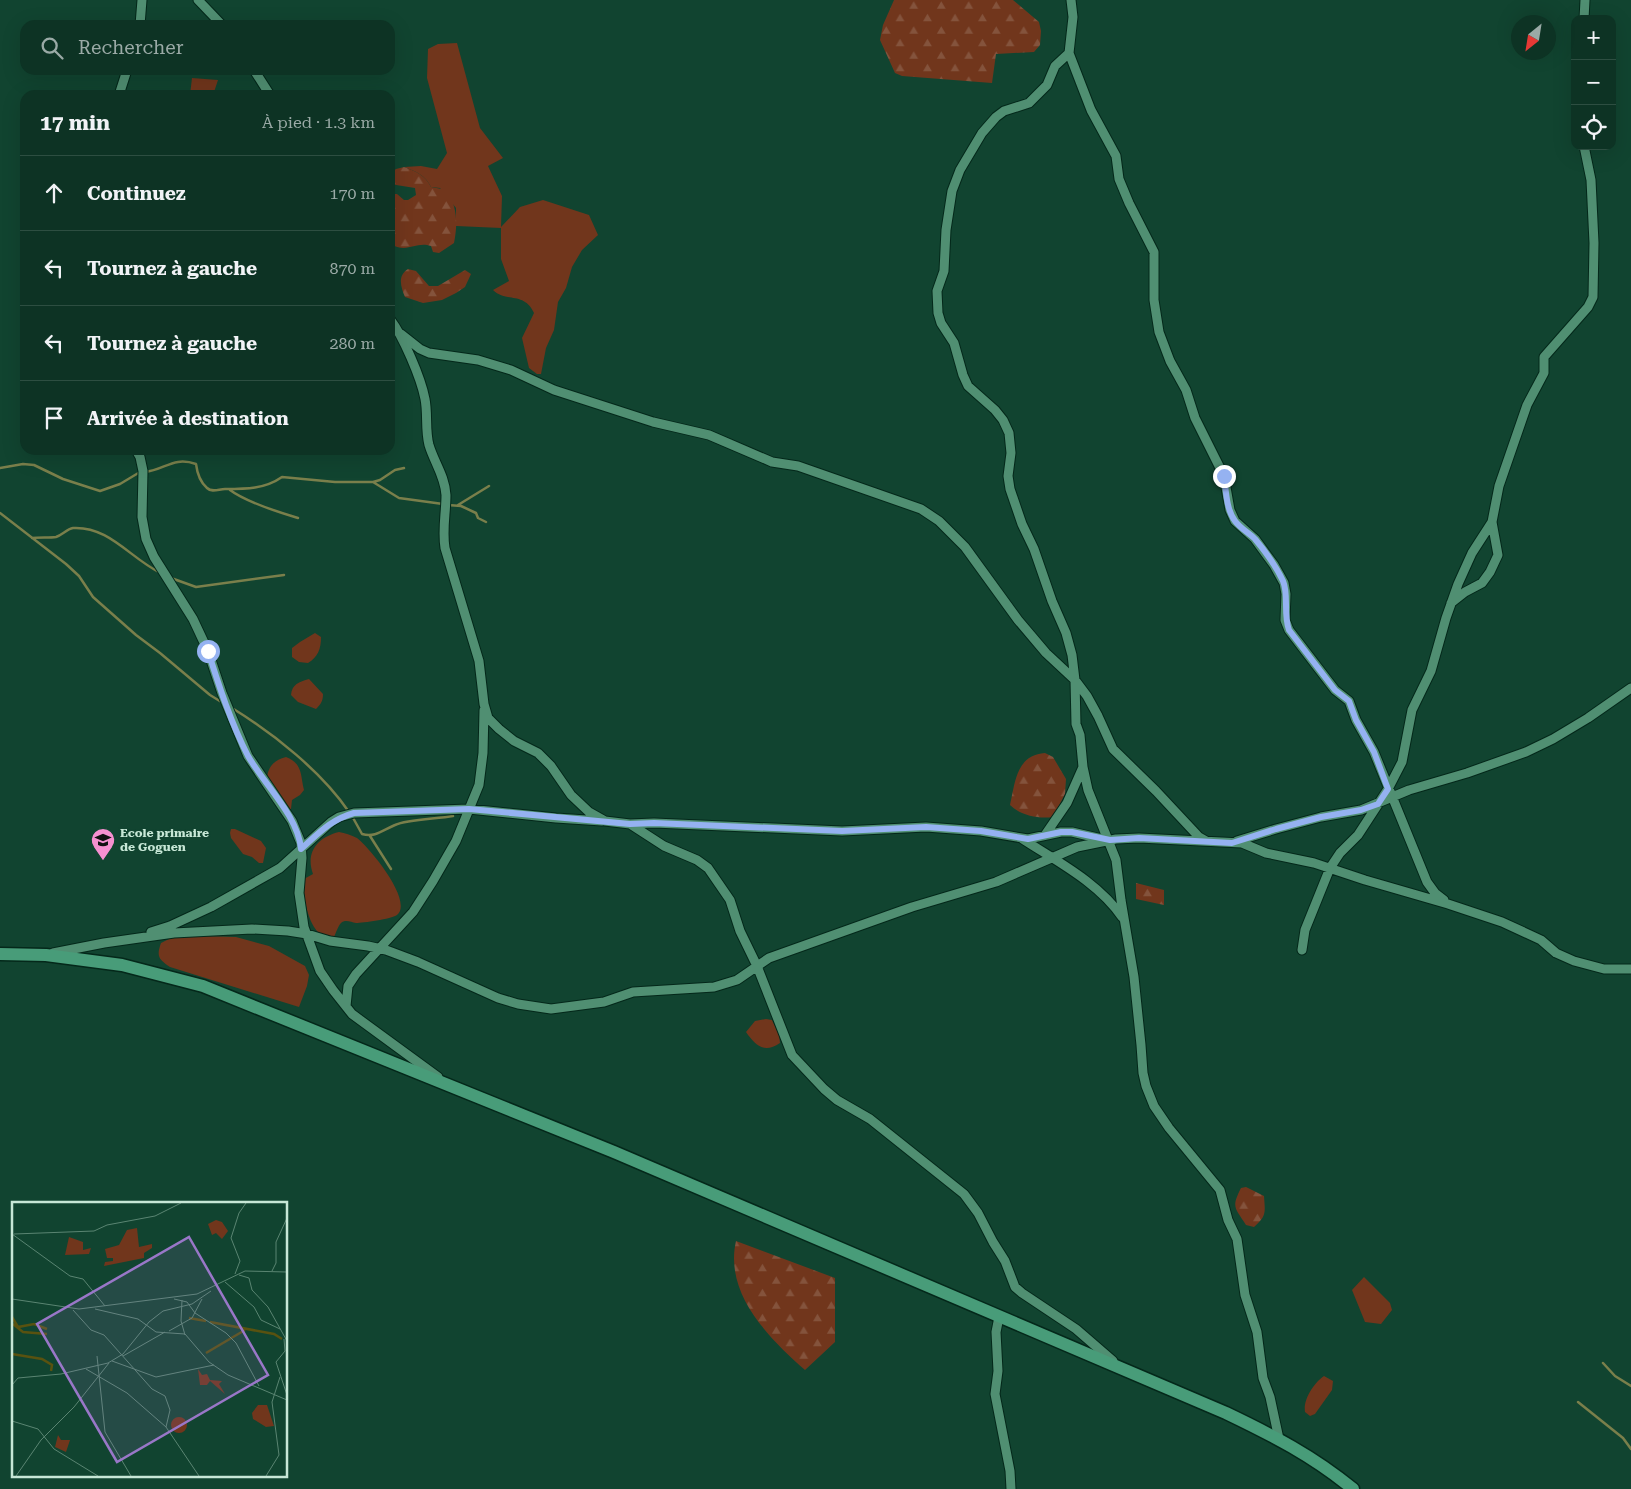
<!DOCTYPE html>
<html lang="fr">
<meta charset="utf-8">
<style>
body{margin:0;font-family:"Roboto Serif",serif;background:#163b2c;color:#f1f3f6}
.controls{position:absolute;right:15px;top:15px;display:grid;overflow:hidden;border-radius:10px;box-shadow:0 5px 20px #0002}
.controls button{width:45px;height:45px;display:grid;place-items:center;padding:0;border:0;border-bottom:1px solid #2d4e41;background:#0d3324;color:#f1f3f6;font:25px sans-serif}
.compass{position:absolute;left:1511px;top:15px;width:45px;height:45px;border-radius:50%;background:#0d3324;box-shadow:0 5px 20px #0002;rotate:210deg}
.stop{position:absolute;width:15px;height:15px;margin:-11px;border:4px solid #95b2f1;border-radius:50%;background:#fff}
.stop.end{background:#95b2f1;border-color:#fff;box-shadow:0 1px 5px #0008}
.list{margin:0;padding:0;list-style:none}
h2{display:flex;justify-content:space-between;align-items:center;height:65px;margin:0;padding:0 20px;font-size:21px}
h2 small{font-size:16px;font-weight:400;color:#9aaaa6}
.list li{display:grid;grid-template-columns:32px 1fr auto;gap:15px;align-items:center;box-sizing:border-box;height:75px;padding:0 20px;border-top:1px solid #2d4e41}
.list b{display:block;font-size:19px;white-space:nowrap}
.list em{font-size:16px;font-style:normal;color:#9aaaa6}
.icon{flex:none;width:28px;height:28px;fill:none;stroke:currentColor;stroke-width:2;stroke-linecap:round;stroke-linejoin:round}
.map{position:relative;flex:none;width:1631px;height:1489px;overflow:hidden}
.search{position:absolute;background:#0d3324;box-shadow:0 5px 20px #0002;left:20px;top:20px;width:375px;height:55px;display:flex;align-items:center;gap:12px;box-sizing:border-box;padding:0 18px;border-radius:15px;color:#9aaaa6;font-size:19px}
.panel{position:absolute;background:#0d3324;box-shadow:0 5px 20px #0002;left:20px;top:90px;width:375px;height:365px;border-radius:15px}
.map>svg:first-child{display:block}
.green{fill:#71361c}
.forest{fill:url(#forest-firs)}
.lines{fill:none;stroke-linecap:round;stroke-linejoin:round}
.stream{stroke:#7a7f4b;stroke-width:2.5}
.street-casing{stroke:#04281a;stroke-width:11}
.secondary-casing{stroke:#04281a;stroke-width:15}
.street{stroke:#508f72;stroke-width:9}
.secondary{stroke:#489c79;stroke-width:12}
.route{stroke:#95b2f1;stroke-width:6}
.labels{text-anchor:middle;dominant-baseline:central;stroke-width:4;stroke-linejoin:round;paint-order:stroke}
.poi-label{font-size:12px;font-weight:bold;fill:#c7e7d6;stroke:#114430;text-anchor:start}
.inset-river{fill:none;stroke:#595210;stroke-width:2.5}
.inset-road{fill:none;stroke:#5a8572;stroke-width:1}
.view{fill:#9977c8;fill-opacity:0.15;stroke:#9977c8;stroke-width:2.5}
.inset-edge{fill:none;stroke:#c7e7d6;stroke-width:2.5}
</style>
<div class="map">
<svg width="1631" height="1489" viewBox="0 0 1631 1489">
<defs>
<pattern id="forest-firs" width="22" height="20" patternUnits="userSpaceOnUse" patternTransform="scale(1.25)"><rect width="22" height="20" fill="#71361c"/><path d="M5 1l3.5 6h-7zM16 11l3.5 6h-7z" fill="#84533c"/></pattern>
</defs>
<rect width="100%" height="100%" fill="#114430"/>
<path class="green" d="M457,43L480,128L503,158L488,166L502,196L501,227L520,207L543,200L589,215L598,235L582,250L572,267L566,288L558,302L554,330L546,348L541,374H537L529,368L522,338L534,313C524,291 506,303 493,290L509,281L501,259V228L456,226V208L440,188L431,187C425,175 417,172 404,167L421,166L437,169L447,153L427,78L428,49L438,44Z
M192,78L218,80L213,95H190Z
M315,633L321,637C321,649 318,657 308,663L299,662L292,657V648L300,642Z
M309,679L323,694C323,701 321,704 316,709L298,702L291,695C292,684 299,682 309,679Z
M286,757C303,764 300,774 304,790L300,795L292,800L291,809H287L267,777C269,765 275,760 286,757Z
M231,829H235L261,841L266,848L263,863H259L252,857L243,854L231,838L230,833Z
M339,832C345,833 351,835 357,838C369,847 414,901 397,915C391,919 363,923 356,923C351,922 345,919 341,923C338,926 336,933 334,937C330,937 326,937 322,935C308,927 302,894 304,879L313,874C305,852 318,837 339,832Z
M200,936L236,937L269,946L305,966L309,975L307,986L299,1007L170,967C159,959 156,957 161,943L171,938Z
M766,1019L772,1020L779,1035L780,1043C764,1054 755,1045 746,1032L755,1021Z
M1364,1277L1390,1303L1392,1310L1381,1324L1365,1322L1352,1290Z
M1324,1376L1333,1381L1332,1390L1315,1414L1310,1416L1305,1412C1303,1399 1314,1383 1324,1376Z"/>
<path class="forest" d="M894,0H1013L1039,22L1041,31L1040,45L1034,52L996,54L992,83L902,76L895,73L880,40L883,25Z
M404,167C417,172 425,175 431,187L447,190C457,207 458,223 454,243L439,253L433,252L431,246C415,241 408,254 390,244V194H397L404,200H408L416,195L415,188L390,184V174L396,169Z
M408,269L416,271L429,286H438L465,270L471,274L465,287L456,293L442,300L423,303L405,297C401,287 397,276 408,269Z
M1045,753L1053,757L1066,779L1065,794L1053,817C1039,819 1021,816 1010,805C1015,783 1016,755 1045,753Z
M1136,883L1164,890V905L1136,899Z
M1246,1187L1264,1196C1265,1212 1267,1216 1254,1227L1246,1225C1235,1207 1231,1208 1241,1188Z
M736,1241L835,1278V1342L805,1370C769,1338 724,1294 736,1241Z"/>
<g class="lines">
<path class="stream" d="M0,468L23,464L34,465L63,479L100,491L120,484L140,472
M145,472C165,470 173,456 196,464C197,472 200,482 207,488C212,493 219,489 225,489C246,489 265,489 282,477L335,482H373L380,480L395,470L404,468
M373,482L399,498L443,504
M230,490C246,502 278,512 298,518
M448,505L461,506L476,513L478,518L486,522
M458,505L489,486
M0,513L66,564L79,576L93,597L136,635L160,653L210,695L223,703
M32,538C39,537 50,538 56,537C62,535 67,529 73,528C109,526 130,558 159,572
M171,578L196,587L284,575
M232,708C274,734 321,771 349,812
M352,816L362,834C375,838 383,830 395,825C408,819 437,819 453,816
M370,836L391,869
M1603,1363L1615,1376L1631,1386
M1578,1402L1623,1438L1631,1449"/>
<g class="street-casing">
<path id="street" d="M198,0L222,25
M1071,0L1073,17L1069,53L1055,66L1047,85L1029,103L1004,111L996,117L982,133L960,170L952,191L946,230L944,271L937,291L938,313L941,323L954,343L963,375L968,386L995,410L1003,420L1009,433L1011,453L1008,476L1010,489L1022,524L1034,549L1052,601L1066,633L1072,655L1075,680L1076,724L1080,735L1083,767L1088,790L1116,860L1121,900L1134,977L1141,1045L1143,1073L1146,1086L1154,1106L1169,1128L1220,1190L1228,1220L1237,1239L1245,1295L1257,1332L1263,1378L1270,1397L1279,1439
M1584,19L1585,0
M140,25L142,0
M1069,53L1091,110L1116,156L1119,179L1129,203L1154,252V300L1159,332L1170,361L1186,390L1195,418L1224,476L1230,510L1235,521L1255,539L1274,565L1284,583L1286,594L1285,620L1289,630L1335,690L1349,701L1356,720L1374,752L1427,882L1435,893L1444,900
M254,70L270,95
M119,95L127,70
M390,319C403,336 421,378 425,399C428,414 425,430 429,445C434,462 445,476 446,495C446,513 442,530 445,548L479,661L484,704L488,718L499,729L514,741L538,753L551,766L571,795L589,812L605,821L630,824L664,846L697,860L708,868L730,900L740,931L757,966L792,1055L824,1089L837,1100L870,1119L964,1194L978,1213L993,1242L1005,1261L1015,1287L1022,1293L1076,1329L1113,1361
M401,334L420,349L429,353L478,360L511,370L554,390L653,422L709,435L772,462L798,466L921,509L939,521L965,547L1018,620L1046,653L1075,680L1087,696L1098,716L1113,749L1156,791L1199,837L1206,841
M136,450L140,457L143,471L142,517L146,539L154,557L193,619L208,651L222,693L248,756L292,821L301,843L302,858L299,893L304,927L320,971L333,990L352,1014L438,1077
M1451,603L1465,592L1482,583L1490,572L1498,555L1492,522
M630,824L654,823L842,831L926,827L981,831L1028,839L1061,832H1072L1102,839
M1045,835L1067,803L1083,767
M1021,838C1056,861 1098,882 1122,917
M1237,841L1276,829L1321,817L1361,810L1409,790L1467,773L1526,752L1553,739L1588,718L1631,688
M151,932L170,926L211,907L280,868L331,822L339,817L354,813L469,809L556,818L602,821
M1302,950L1305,930L1330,868L1340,853L1358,835L1388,789L1402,762L1412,710L1431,671L1446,618L1458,584L1472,553L1492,522L1499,486L1527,405L1544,373V357L1588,307L1593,297L1594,243L1591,180L1584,146
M53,953L104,943L174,933L252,929L288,931L307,934L330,941L368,946L386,950L418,962L498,998L518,1004L551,1009L604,1002L633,992L714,987L737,980L769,958L912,907L996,882L1077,847L1116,839L1139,838L1242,843L1266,853L1314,863L1365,880L1448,904L1502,922L1541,940L1556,953L1574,961L1604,969H1631
M346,1006L348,986L356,974L413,912L433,881L456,841L479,785L483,753L484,710
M999,1317L996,1332L998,1371L995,1394L1010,1471L1011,1489"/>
</g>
<g class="secondary-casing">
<path id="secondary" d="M0,954L46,955L122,965L203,986L614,1152L1226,1413C1272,1435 1313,1456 1353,1489"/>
</g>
<use href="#street" class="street"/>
<use href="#secondary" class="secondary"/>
</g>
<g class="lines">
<path class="route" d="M208,651C219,686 231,723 248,756C264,784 298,816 301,849C319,833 330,820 354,813L469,809L630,824L654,823L842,831L926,827L981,831L1028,839L1061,832H1072L1110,840L1139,838L1232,843L1276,829L1321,817L1361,810L1378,804L1388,789L1374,752L1356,720L1349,701L1335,690L1289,630C1283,613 1289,595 1283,581C1276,566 1265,551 1255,539C1249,533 1240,528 1235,521C1226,509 1226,490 1224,476"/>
</g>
<defs>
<g id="school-pin" transform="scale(1.25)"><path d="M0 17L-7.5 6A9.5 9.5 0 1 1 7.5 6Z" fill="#f690d0" stroke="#114430"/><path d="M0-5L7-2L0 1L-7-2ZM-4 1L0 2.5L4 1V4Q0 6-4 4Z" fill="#111"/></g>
</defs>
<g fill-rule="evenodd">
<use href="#school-pin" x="103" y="840"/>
</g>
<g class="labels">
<g class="poi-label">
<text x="120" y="833">Ecole primaire<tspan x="120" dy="14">de Goguen</tspan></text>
</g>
</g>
<g transform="translate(12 1202)">
<rect width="275" height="275" fill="#114430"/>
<path d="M186,167L190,173L195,172L198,178L210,179L207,182L213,192L198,179L195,183H188Z" fill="#71361c"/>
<path d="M204,18L210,20L216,29L210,37L204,31L200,33L196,22ZM125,26L127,45L140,42V46L132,51V56L92,64L93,60L101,59V56H95L93,47L107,43L115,28ZM57,35L71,40V48L79,46L77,52L53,53ZM246,203H255L262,224L254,225L241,217L240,211ZM159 223a8 8 0 1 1 16 0a8 8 0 1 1-16 0ZM46,233L49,238H58L54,250L43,245Z" fill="#71361c"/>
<path class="inset-river" d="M0,115L6,125L22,122L35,127M177,116L194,119M198,120L262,132L270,137M1,122L11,130L35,132M194,151L233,128M0,152L30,157L40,163L39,169"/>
<path class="inset-road" d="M0,32L58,74L71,77L93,104M2,32L82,29L95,23L143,14L169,1M260,69L264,61V40L275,16M223,72L228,59L219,36L227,11L234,1M227,73L237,76L240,88L256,105L275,139M213,80L242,105L249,118L268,127M0,97L67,107L185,92L233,69L275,70M162,97L175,100L183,111L214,131L224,141L247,184M170,98L169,119L173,133M83,107L126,117L144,130L173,132L197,160L216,173L275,198M61,108L79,128L92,133L140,187L153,194L158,208L154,225L187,274M157,129L180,116L190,97M272,137L273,149L264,160L275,193M85,154L93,230L119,274M111,154L153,130M100,159L144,175L202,163M74,167L115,191L154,225M0,183L6,176L49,172L96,161L111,152L137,120L151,109L180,102L199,89M0,219L26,227L42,247L86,274M4,274L29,238L62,205L97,161M254,274L267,253L260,200L268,175"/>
<path class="view" d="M177,35L256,173L105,260L25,122Z"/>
<rect width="275" height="275" class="inset-edge"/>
</g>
</svg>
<div class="controls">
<button>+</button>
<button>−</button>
<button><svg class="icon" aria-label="locate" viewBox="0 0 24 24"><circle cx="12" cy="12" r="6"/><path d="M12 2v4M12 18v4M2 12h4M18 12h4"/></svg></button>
</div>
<svg class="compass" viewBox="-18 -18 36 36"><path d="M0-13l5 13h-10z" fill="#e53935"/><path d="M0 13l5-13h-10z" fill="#9aaaa6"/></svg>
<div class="stop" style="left:208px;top:651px"></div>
<div class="stop end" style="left:1224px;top:476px"></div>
<div class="search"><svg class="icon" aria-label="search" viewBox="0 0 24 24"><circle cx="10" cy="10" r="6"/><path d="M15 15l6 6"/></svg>Rechercher</div>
<section class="panel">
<h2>17 min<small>À pied · 1.3 km</small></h2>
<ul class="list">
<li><svg class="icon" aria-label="ahead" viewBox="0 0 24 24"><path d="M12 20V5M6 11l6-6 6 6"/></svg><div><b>Continuez</b></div><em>170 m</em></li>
<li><svg class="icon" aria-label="left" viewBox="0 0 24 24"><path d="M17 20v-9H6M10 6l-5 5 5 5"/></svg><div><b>Tournez à gauche</b></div><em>870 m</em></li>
<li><svg class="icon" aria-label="left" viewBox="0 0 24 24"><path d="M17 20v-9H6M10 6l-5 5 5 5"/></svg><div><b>Tournez à gauche</b></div><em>280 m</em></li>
<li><svg class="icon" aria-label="arrive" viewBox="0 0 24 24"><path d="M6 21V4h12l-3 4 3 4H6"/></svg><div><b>Arrivée à destination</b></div></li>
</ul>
</section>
</div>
